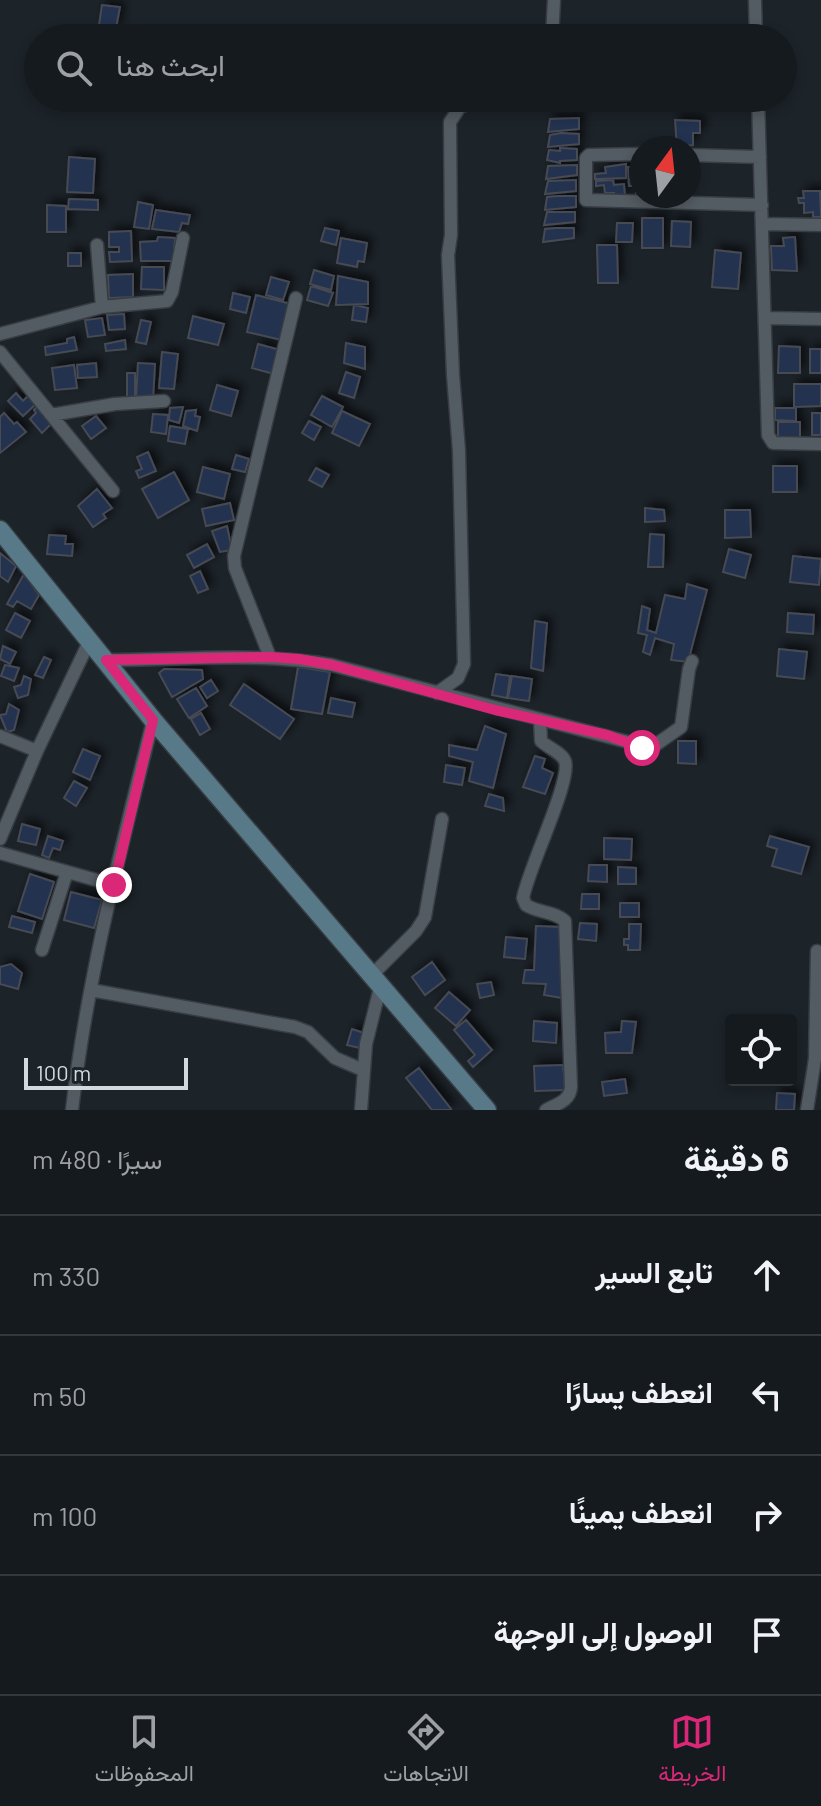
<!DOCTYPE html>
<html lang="ar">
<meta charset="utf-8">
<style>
body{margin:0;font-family:Barlow,Vazirmatn,sans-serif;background:#1e2328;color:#f1f3f6;direction:rtl}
.controls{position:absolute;right:24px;bottom:24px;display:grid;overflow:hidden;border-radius:8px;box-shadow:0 4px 12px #0003}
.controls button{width:72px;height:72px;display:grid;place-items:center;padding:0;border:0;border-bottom:2px solid #34383d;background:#151a1f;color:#f1f3f6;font:40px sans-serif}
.compass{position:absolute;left:629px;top:136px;width:72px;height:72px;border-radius:50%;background:#151a1f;box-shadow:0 4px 12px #0003;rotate:15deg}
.scale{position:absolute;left:24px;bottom:20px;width:164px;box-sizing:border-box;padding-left:8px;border:4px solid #d4d9dd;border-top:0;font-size:22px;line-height:28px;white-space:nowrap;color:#d4d9dd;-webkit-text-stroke:6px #1c2329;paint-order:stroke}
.stop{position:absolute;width:24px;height:24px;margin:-18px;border:6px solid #db2777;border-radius:50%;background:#fff}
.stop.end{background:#db2777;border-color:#fff;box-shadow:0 2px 8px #0008}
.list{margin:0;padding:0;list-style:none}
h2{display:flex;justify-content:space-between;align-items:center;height:104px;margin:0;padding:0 32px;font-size:34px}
h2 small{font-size:26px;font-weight:400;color:#9da1a4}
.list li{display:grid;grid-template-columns:52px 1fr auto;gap:24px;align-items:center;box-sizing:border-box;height:120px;padding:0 32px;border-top:2px solid #34383d}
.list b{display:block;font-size:30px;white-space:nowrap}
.list em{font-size:26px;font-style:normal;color:#9da1a4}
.icon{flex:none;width:44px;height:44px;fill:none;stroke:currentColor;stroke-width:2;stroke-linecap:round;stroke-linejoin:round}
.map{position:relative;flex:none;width:821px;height:1110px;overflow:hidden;direction:ltr}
.search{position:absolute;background:#151a1f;box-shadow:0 4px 12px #0003;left:24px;right:24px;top:24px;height:88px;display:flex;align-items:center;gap:20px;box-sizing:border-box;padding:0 28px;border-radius:44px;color:#9da1a4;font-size:30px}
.sheet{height:584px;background:#151a1f}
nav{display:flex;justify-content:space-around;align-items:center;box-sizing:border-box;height:112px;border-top:2px solid #34383d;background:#151a1f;font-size:22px;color:#9da1a4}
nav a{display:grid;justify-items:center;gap:4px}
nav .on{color:#db2777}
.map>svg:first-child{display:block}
.building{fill:#223050;stroke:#464a53;stroke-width:2;filter:url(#shadow)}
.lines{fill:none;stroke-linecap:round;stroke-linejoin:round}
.street-casing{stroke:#373d43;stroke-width:15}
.secondary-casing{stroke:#373d43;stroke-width:21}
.street{stroke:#545c63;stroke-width:12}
.secondary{stroke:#577988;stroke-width:18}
.route{stroke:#db2777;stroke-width:10}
</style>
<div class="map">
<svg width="821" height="1110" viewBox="0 0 821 1110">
<defs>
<filter id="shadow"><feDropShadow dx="5" dy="-5" stdDeviation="4" flood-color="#0009"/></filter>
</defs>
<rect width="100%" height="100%" fill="#1c2329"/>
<path class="building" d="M102,5L120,7L116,28L99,25Z
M579,118V129L548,132L550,119Z
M675,120L700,121V133H693V145L677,147Z
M561,133L579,134V144L548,147L550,135Z
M560,148L577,149V160L560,161V163L547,160L549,150L560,151Z
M69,157L95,159L93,193L67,192Z
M626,164V178L595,179V174L606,173L605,167Z
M577,165V175L546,179L548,166Z
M628,167H641V196H636V186H629Z
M576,180V191L545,194L548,181Z
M613,180L614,185L624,184L625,196L614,197V193H605L604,185L596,186V181Z
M803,191H820L821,217H813V212L804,213V203H799L798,198H804Z
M559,196H576V207L545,210L547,197Z
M69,199L98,200V210L68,209Z
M138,202L153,205L149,229L134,227Z
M47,205L66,206V232H47Z
M156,210L190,215L188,224L182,223L179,232L152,229Z
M547,212H575V222L544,225Z
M642,218H663V248H642Z
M672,221L691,222L690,247L671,246Z
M617,223H633L632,242H616Z
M325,228L339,231L336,245L321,241Z
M556,228H574V238L543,242L545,229Z
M131,231L132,261L110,262L109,252H119V247H109V232Z
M158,237L175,238L173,261H141L140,242L157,241Z
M795,237L797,271L772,270L771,246H784L783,238Z
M341,238L367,243L364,262L358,261L357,267L337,263Z
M597,245H617L618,283H598Z
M715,250L741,253L738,289L712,287Z
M68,253H81V266H68Z
M142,267H164V290L141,289Z
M314,270L334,276L331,290L310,284Z
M133,274V297L109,298L108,275Z
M338,276L368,282V304L336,305Z
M271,277L289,282L283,300L266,295Z
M311,286L333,293L328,306L307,300Z
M233,293L250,297L246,313L230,309Z
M256,295L291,304L282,340L247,332Z
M354,305L368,308L366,322L352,320Z
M124,314L125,329L109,330L107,315Z
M193,316L224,324L218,345L188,338Z
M102,318L105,335L88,337L85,320Z
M141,320L151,322L146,344L136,342Z
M74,337L77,350L46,355L45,347L67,343V339Z
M125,340L126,349L106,351L105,344Z
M346,343L365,347V369L344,363Z
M258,344L280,350L274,374L252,368Z
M779,346L800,347V373H778Z
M810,349H821V373H810Z
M162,352L178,354L174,389L159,388Z
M96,363L97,377L78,378L77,365Z
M138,363L155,364L153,400L136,399Z
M74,365L77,388L55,390L52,368Z
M346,372L360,377L354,398L339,393Z
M127,373H135V400H127Z
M794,384H821V406L794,407Z
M217,385L238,391L231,416L210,410Z
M16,393L23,401L28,396L36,404L23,416L8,401Z
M322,396L343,407L332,427L311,415Z
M37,407L52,423L42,433L30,419L36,413L34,410Z
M183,407L179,423L169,420L170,408Z
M775,408H796V421L775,420Z
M196,410L195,416L200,417L197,431L183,426L186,411Z
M342,411L370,424L359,446L332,433Z
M4,413L14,424L17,422L26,432L0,453V417Z
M812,413H821V435H812Z
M153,414L168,415L166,434L151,432Z
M96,416L106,428L91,439L82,426Z
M309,421L321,427L314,440L302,433Z
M778,422H800V438H778Z
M170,426L188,429L185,444L168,441Z
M148,452L156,471L139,478L136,471L142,469L137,457Z
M236,455L249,459L245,472L232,469Z
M773,466H797V492H773Z
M203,467L230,474L224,499L197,492Z
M316,468L329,475L322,487L309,480Z
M174,472L189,500L158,518L142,489Z
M97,489L112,508L103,514L106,518L93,527L78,506Z
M230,503L234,520L206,526L202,509Z
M645,508L664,510L665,521L645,522Z
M725,510H750L751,537L725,538Z
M227,526L232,550L220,552L212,531Z
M650,534L664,535L663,567H648Z
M49,535L66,536L65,544H73L72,556L47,554Z
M207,544L214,557L194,568L187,555Z
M729,549L751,555L745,578L723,572Z
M0,553L16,566L8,582L0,576Z
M793,556L821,559L819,585L790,582Z
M200,571L208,589L198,593L190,576Z
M24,574L39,595L31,609L17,601L13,607L7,604Z
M687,584L707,590L688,662L671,660L674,644L655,638L650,655L643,652L647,635L638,633L642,606L650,609L647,630L656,633L665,595L685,599Z
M15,613L30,621L21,638L6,630Z
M788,613L814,615L813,634L787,632Z
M535,621L547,623L543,671L531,668Z
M3,646L16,652L10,664L0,659Z
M779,649L807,652L804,679L777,676Z
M44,657L51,660L43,678L35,675Z
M5,665L19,668L14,681L1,676Z
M298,667L330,672L322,714L291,709Z
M164,669L202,670L203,679L172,697L159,673Z
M496,674L510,676L507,698L492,695Z
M24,676L31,679L28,695L18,698L14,687L21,685Z
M512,676L532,679L529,701L508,698Z
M211,680L218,691L207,698L200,687Z
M244,684L294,719L280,739L230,705Z
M196,688L207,706L189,718L177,699Z
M331,698L355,703L352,717L328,713Z
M9,704L19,710L14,730L7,732L0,715L6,714Z
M201,713L210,729L200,735L191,719Z
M485,726L506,734L493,788L469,781L473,762L449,756V745L477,750Z
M678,741H696V764L678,763Z
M83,749L100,756L90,780L73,772Z
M535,756L545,759L542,768L553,773L545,794L523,787Z
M446,765L465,768L462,785L444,782Z
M74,781L87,788L76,806L64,798Z
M489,794L503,798L504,811L485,806Z
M22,824L40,829L36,845L18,841Z
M48,836L63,841L60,850L53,848L49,858L42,855Z
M770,836L809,847L801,874L772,866L777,849L767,846Z
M604,838L632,839L631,860L604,859Z
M589,865H607V882L588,881Z
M618,867L636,868V884H618Z
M30,874L54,882L42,919L18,911Z
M71,892L102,900L94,928L64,920Z
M582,894H599V909H581Z
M620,903H639V917H620Z
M12,916L35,922L32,933L9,927Z
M580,923L597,924L596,941L578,939Z
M629,924H641L640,950H628V945H624V939H629Z
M536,926L562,927V998L544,995L546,984L523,983L525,970H534Z
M506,937L527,939L525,959L504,957Z
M432,962L445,980L425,995L412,977Z
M11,964L22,973L18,989L0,984V967Z
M491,982L494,995L480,998L477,984Z
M449,992L470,1010L456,1026L435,1008Z
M466,1020L492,1050L473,1067L468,1061L475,1055L454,1030Z
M534,1021L557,1023L556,1043L533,1041Z
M622,1021L636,1022L632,1053H606L605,1033L621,1032Z
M352,1029L364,1033L360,1048L347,1045Z
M563,1065L565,1090L535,1091L534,1066Z
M419,1068L451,1109L449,1110H432L406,1078Z
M625,1079L627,1093L604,1096L602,1082Z
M777,1093L795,1094L794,1110H776Z"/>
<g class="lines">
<g class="street-casing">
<path id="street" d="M755,0L756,38
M552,38L554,0
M758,98L768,435L773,443L821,444
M641,154L589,155L586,158V200L762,205
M689,155L760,157
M762,224L821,225
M97,245L102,307
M766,318L821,319
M0,334L102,307L167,301L172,292L183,238
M0,352L113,491
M51,415L115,404L164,401
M270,657L235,568L234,556L296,298
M106,660C181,660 258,652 332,665L651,748L681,727L689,669L692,661
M437,693L458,678L464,664L459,451L453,375L448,255L451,235L450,122L460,107L468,104L531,98
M540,720L541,741C547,747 562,753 565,761C572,780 528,869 523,898L526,905C538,913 554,911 565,921L571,1087C570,1101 557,1104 546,1110
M0,736L37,751
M0,839L37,751L89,642
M0,853L114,885
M42,950L67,872
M373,974L416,931L425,917L442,819
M91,990L295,1027L308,1032L335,1058L363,1070
M72,1110C87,978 121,849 153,720
M361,1110L366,1044L381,984
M807,1110L815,1059L817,951"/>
</g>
<g class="secondary-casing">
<path id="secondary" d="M0,530L153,720L487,1110"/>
</g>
<use href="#street" class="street"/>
<use href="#secondary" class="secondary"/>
</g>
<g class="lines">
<path class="route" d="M114,885L153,720L106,660L270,657L299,659L332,665L495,710L607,735L642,748"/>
</g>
</svg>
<div class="controls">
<button><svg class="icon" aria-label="locate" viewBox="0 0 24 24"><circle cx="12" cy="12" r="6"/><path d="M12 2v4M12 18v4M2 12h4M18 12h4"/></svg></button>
</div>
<svg class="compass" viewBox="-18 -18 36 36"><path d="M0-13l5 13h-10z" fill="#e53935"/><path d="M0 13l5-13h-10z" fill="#9da1a4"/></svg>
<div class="scale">100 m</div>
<div class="stop" style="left:642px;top:748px"></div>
<div class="stop end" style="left:114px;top:885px"></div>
<div class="search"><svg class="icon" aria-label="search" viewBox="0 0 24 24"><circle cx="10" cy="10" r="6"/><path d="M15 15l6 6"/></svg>ابحث هنا</div>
</div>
<section class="sheet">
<h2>6 دقيقة<small>سيرًا · 480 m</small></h2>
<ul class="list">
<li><svg class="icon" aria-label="ahead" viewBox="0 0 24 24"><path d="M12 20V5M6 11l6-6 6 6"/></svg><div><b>تابع السير</b></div><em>330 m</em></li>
<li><svg class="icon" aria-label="left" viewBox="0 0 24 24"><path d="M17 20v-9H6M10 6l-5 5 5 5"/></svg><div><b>انعطف يسارًا</b></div><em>50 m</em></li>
<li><svg class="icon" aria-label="right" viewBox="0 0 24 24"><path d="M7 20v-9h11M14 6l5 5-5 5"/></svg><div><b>انعطف يمينًا</b></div><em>100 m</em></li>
<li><svg class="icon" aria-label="arrive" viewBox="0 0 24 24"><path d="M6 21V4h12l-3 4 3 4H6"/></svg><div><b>الوصول إلى الوجهة</b></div></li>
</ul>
</section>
<nav>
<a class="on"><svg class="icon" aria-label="map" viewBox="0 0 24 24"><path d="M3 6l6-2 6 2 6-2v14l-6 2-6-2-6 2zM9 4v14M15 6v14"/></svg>الخريطة</a>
<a><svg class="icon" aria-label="directions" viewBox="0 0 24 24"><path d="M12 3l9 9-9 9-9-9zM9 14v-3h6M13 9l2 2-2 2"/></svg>الاتجاهات</a>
<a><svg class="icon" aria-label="saved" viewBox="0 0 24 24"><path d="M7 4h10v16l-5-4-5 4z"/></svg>المحفوظات</a>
</nav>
